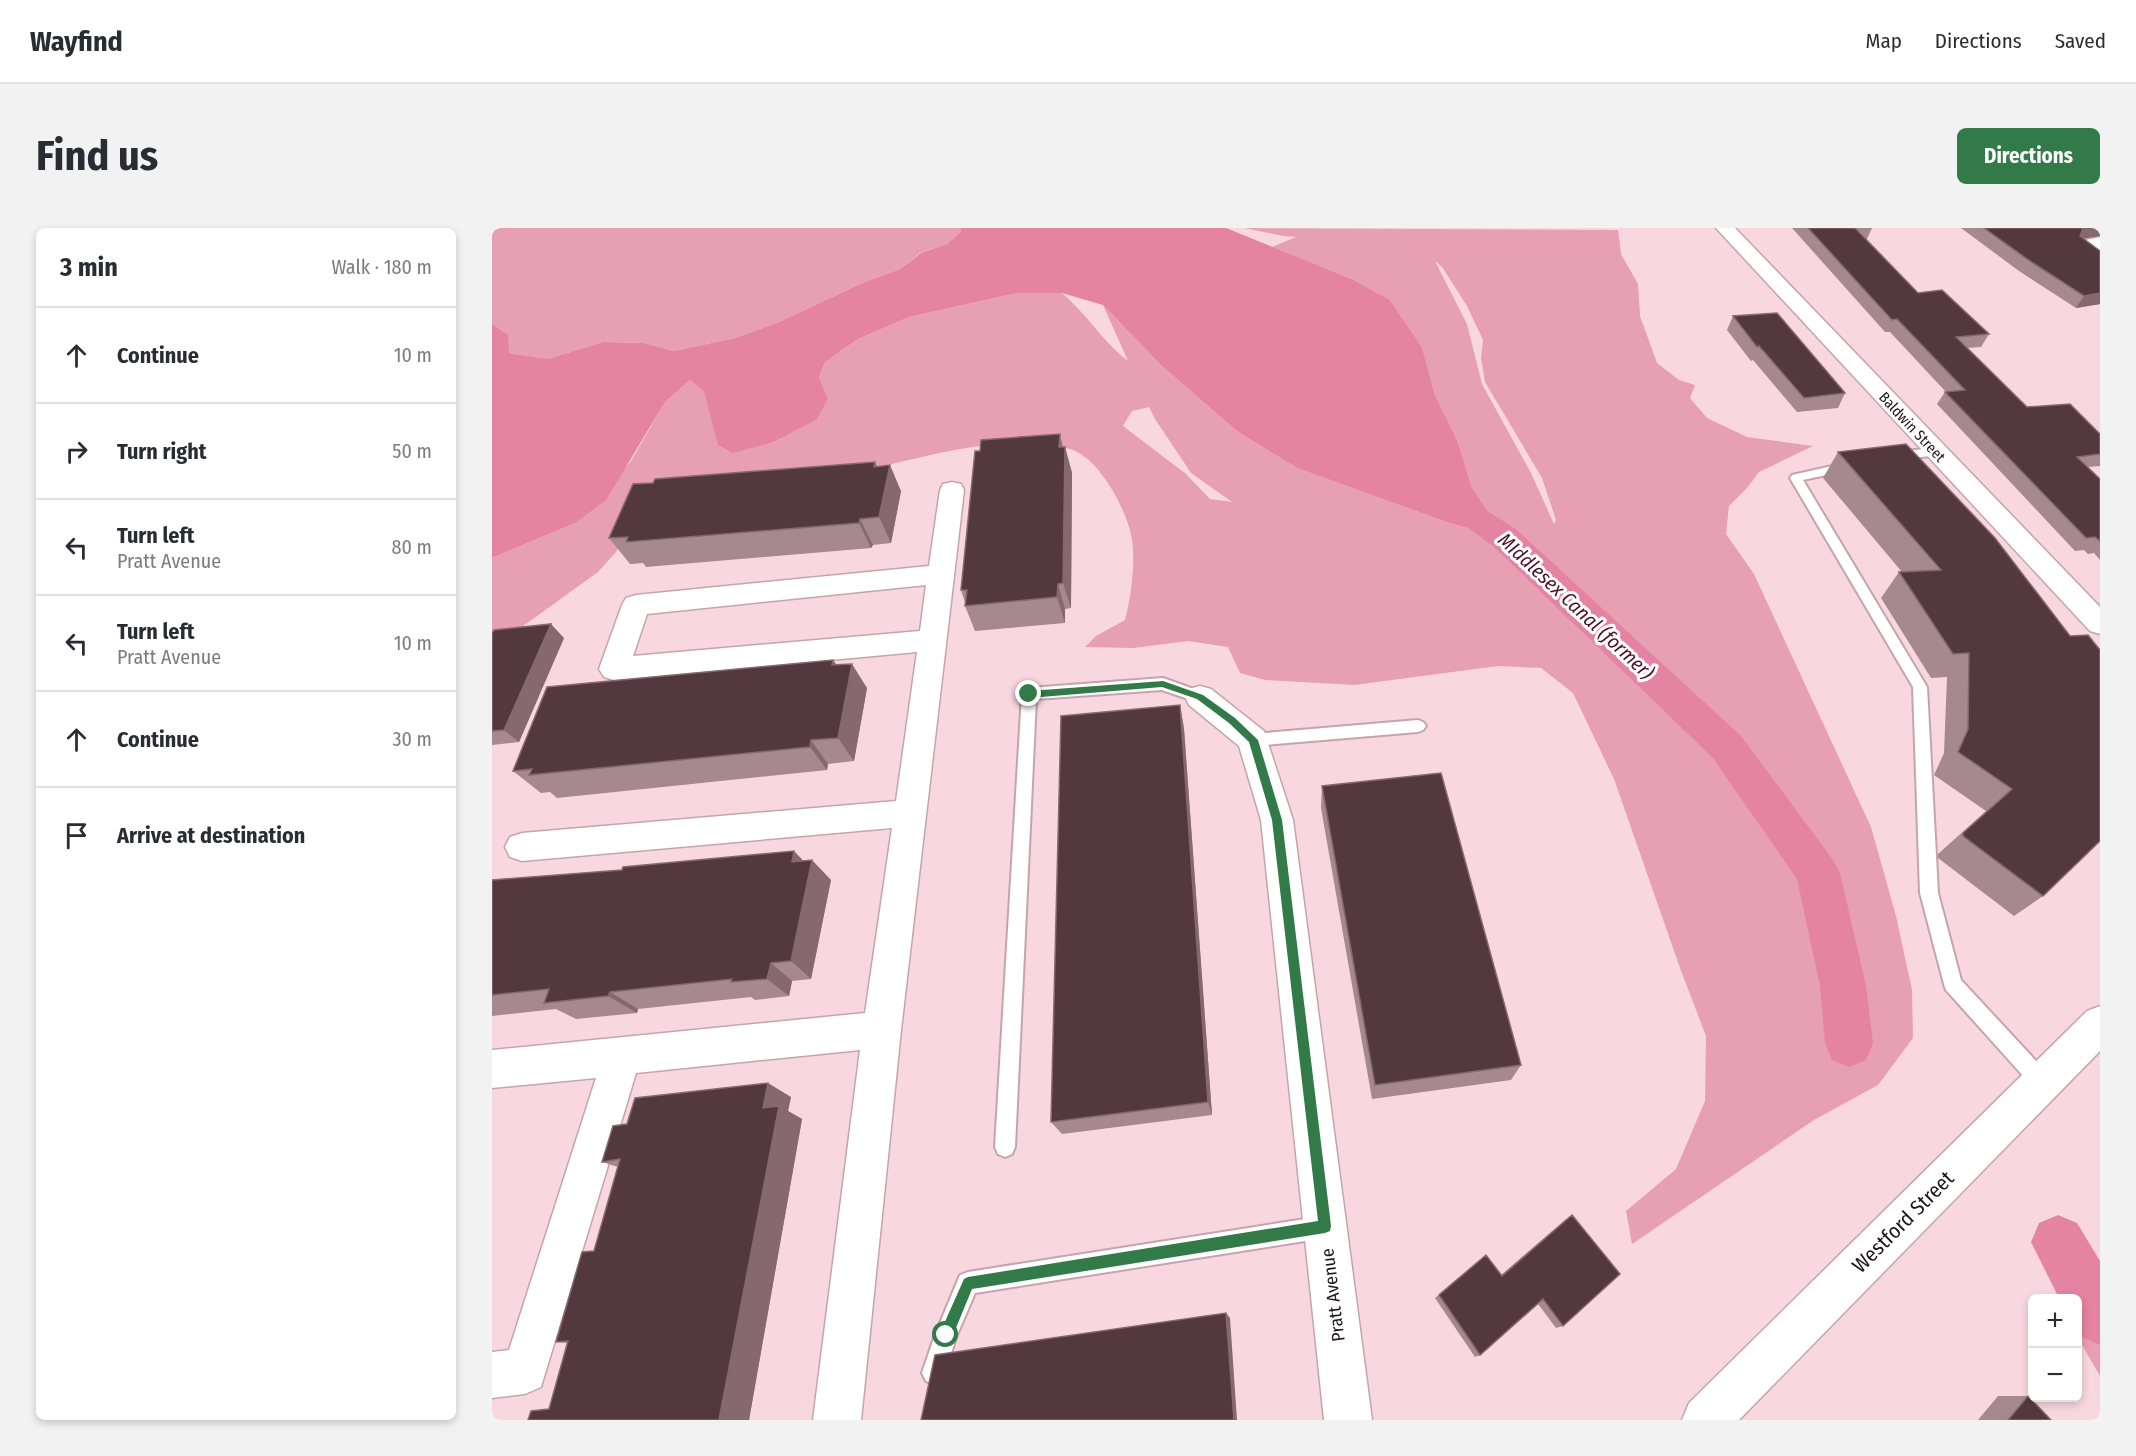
<!DOCTYPE html>
<meta charset="utf-8">
<style>
body{margin:0;font-family:"Fira Sans Condensed",sans-serif;background:#f2f2f3;color:#2b2b33}
.controls{position:absolute;right:18px;bottom:18px;display:grid;overflow:hidden;border-radius:9px;box-shadow:0 3px 9px #0003}
.controls button{width:54px;height:54px;display:grid;place-items:center;padding:0;border:0;border-bottom:2px solid #e1e1e2;background:#fff;color:#2b2b33;font:30px sans-serif}
.stop{position:absolute;width:18px;height:18px;margin:-14px;border:4px solid #327b48;border-radius:50%;background:#fff}
.stop.end{background:#327b48;border-color:#fff;box-shadow:0 2px 6px #0008}
.list{margin:0;padding:0;list-style:none}
h2{display:flex;justify-content:space-between;align-items:center;height:78px;margin:0;padding:0 24px;font-size:26px}
h2 small{font-size:20px;font-weight:400;color:#7c7c81}
.list li{display:grid;grid-template-columns:39px 1fr auto;gap:18px;align-items:center;box-sizing:border-box;height:96px;padding:0 24px;border-top:2px solid #e1e1e2}
.list b{display:block;font-size:22px;white-space:nowrap}
.list p{margin:0;font-size:20px;white-space:nowrap;color:#7c7c81}
.list em{font-size:20px;font-style:normal;color:#7c7c81}
.icon{flex:none;width:33px;height:33px;fill:none;stroke:currentColor;stroke-width:2;stroke-linecap:round;stroke-linejoin:round}
.map{position:relative;flex:none;width:1608px;height:1192px;overflow:hidden;border-radius:9px}
header{display:flex;align-items:center;gap:36px;box-sizing:border-box;height:84px;padding:0 30px;background:#fff;border-bottom:2px solid #e1e1e2}
header strong{font-size:28px}
nav{display:flex;gap:33px;margin-inline-start:auto;font-size:21px}
.intro{display:flex;align-items:center;justify-content:space-between;box-sizing:border-box;height:144px;padding:0 36px}
h1{margin:0;font-size:42px}
.button{padding:15px 27px;border-radius:9px;background:#327b48;color:#fff;font-size:21px;font-weight:700}
main{display:flex;gap:36px;padding:0 36px}
aside{flex:1;background:#fff;border-radius:9px;box-shadow:0 3px 9px #0003}
.map>svg:first-child{display:block}
.green{fill:#e79fb4;fill-rule:evenodd}
.water{fill:#e583a2}
.lines{fill:none;stroke-linecap:round;stroke-linejoin:round}
.canal{fill:#e583a2;fill-rule:evenodd}
.lane-casing{stroke:#c5a4ad;stroke-width:4}
.street-casing{stroke:#c5a4ad;stroke-width:3}
.secondary-casing{stroke:#c5a4ad;stroke-width:3}
.lane{fill:#fff;fill-rule:evenodd}
.street{fill:#fff;fill-rule:evenodd}
.secondary{fill:#fff;fill-rule:evenodd}
.wall{fill:#a68890}
.shaded-wall{fill:#856870}
.building{fill:#533840;stroke:#856870;stroke-width:1.5}
.route{fill:#327b48}
.labels{text-anchor:middle;dominant-baseline:central;stroke-width:6;stroke-linejoin:round;paint-order:stroke}
.far-street-label{font-size:15px;fill:#201518;stroke:#fff}
.street-label{font-size:18px;fill:#201518;stroke:#fff}
.water-label{font-size:20px;font-style:italic;fill:#4e122a;stroke:#fff}
.near-street-label{font-size:21px;fill:#201518;stroke:#fff}
</style>
<header>
<strong>Wayfind</strong>
<nav><a>Map</a><a>Directions</a><a>Saved</a></nav>
</header>
<div class="intro"><h1>Find us</h1><a class="button">Directions</a></div>
<main>
<aside>
<h2>3 min<small>Walk · 180 m</small></h2>
<ul class="list">
<li><svg class="icon" aria-label="ahead" viewBox="0 0 24 24"><path d="M12 20V5M6 11l6-6 6 6"/></svg><div><b>Continue</b></div><em>10 m</em></li>
<li><svg class="icon" aria-label="right" viewBox="0 0 24 24"><path d="M7 20v-9h11M14 6l5 5-5 5"/></svg><div><b>Turn right</b></div><em>50 m</em></li>
<li><svg class="icon" aria-label="left" viewBox="0 0 24 24"><path d="M17 20v-9H6M10 6l-5 5 5 5"/></svg><div><b>Turn left</b><p>Pratt Avenue</p></div><em>80 m</em></li>
<li><svg class="icon" aria-label="left" viewBox="0 0 24 24"><path d="M17 20v-9H6M10 6l-5 5 5 5"/></svg><div><b>Turn left</b><p>Pratt Avenue</p></div><em>10 m</em></li>
<li><svg class="icon" aria-label="ahead" viewBox="0 0 24 24"><path d="M12 20V5M6 11l6-6 6 6"/></svg><div><b>Continue</b></div><em>30 m</em></li>
<li><svg class="icon" aria-label="arrive" viewBox="0 0 24 24"><path d="M6 21V4h12l-3 4 3 4H6"/></svg><div><b>Arrive at destination</b></div></li>
</ul>
</aside>
<div class="map">
<svg width="1608" height="1192" viewBox="0 0 1608 1192">
<rect width="100%" height="100%" fill="#f9d7e0"/>
<path class="green" d="M0,0H468L469,4L455,16L428,25L408,41L368,56L287,94L243,110L182,123L152,115L111,114L56,131L17,125L0,96Z
M752,0L1126,2L1129,26L1146,56L1148,88L1165,135L1187,152L1203,157L1198,170L1215,190L1255,209L1321,218L1267,244L1255,260L1237,278L1234,306L1262,346L1379,599L1404,688L1420,762L1421,810L1386,857L1322,892L1140,1016L1134,983L1184,941L1213,873L1214,808L1188,740L1122,551L1081,465L1049,440L1006,438L862,457L773,452L748,445L736,419L696,413L641,420L593,419L604,408L633,392C639,368 642,345 641,320C640,290 609,230 578,221C514,202 420,232 355,247C284,262 214,278 143,294L124,324L106,344L27,401L0,426V330L83,295L139,233L173,174L198,152L212,164L227,217L336,171L327,149L333,134L366,111L417,89L525,65H570C594,85 611,114 636,133L611,77L670,138L746,204L805,240L957,295L1012,310L980,260L966,214L943,167L930,119L898,72L862,52L780,19L804,9L791,8ZM943,33L950,39L975,78L991,112L989,130L993,154L1050,250L1064,292L1062,296L1039,245L990,156L975,96ZM657,179L663,191L699,245L740,274L718,271L694,246L631,198L640,183Z
M1581,1005L1608,1033V1148L1586,1110V1070H1567L1541,1011Z"/>
<path class="water" d="M468,0H734L862,52L898,72L930,119L943,167L966,214L980,260L1013,310L957,295L805,240L746,204L670,138L611,77L570,65H525L417,89L366,111L333,134L327,149L336,171L324,192L281,214L241,225L226,217L212,164L198,152L173,174L114,272L83,295L0,330V96L16,107L17,125L56,131L111,114L152,115L182,123L243,110L287,94L368,56L408,41L429,25L455,16L469,4Z"/>
<g class="lines">
<path class="canal" d="M965,267L976,270L1025,302L1249,508L1341,632L1348,645L1374,758L1381,815L1374,832L1357,839L1340,832L1333,815L1328,758L1305,651L1221,530L1001,318L954,284L949,277L954,270Z
M1566,987L1585,995L1608,1033V1117L1588,1108L1586,1104V1070H1567L1539,1014L1547,995Z"/>
<g class="lane-casing">
<path id="lane" d="M1443,220L1449,224L1447,227L1403,232L1397,228L1403,224Z
M1358,234L1362,235V241L1311,252L1435,459L1446,665L1469,752L1557,847L1560,854L1557,861L1550,864L1543,861L1454,762L1452,756L1428,665L1421,459L1298,250L1300,247Z
M671,450L713,465L715,469L713,473L708,475L670,462L544,471L523,919L520,926L513,929L506,926L503,919L530,466L532,462L537,460Z
M926,492L931,494L934,498L931,502L926,504L761,518L756,516L753,512L756,508L761,506Z
M832,988L840,991L843,999L840,1007L832,1010L483,1065L465,1107L450,1153L442,1157L434,1153L430,1145L443,1107L468,1047L476,1044Z"/>
</g>
<g class="street-casing">
<path id="street" d="M1608,9V35L1601,33L1581,18L1584,14Z
M460,254L469,256L472,262L409,802L369,1192H321L368,822L144,845L49,1159L33,1166L0,1170V1124L17,1122L104,850L0,860V822L373,785L400,600L30,633L18,629L13,619L18,609L30,605L404,573L425,424L122,452L112,449L107,441L130,377L134,370L144,367L437,338L448,262L451,256ZM434,357L428,403L141,428L155,386Z
M708,458L719,461L772,503L801,592L880,1192H832L769,592L747,518L697,477L693,469L697,461Z"/>
</g>
<g class="secondary-casing">
<path id="secondary" d="M1224,0H1243L1608,379V406L1598,403Z
M1608,778V823L1247,1192H1190L1197,1175L1595,783Z"/>
</g>
<use href="#lane" class="lane"/>
<use href="#street" class="street"/>
<use href="#secondary" class="secondary"/>
</g>
<path class="wall" d="M1300,0H1380L1375,11H1373L1426,65L1497,106L1489,119L1475,120L1535,179L1608,206V238L1596,239L1608,251V332L1602,325L1596,326L1592,322L1583,323L1445,176L1453,164H1454L1398,104H1393Z
M1469,0H1608V8L1591,10L1608,23V76L1584,80L1527,43Z
M1241,88L1353,165L1346,180L1305,184L1261,132L1259,133L1235,102Z
M571,219H573L580,245L579,380L573,381V395L483,403L473,378V374L469,362Z
M1346,224L1503,310L1551,668L1522,688L1446,630V626L1494,583L1442,547L1452,525L1455,449L1439,450L1389,370L1407,344H1410L1331,250Z
M385,238L409,263L399,315L381,317L379,320L154,339L151,335L138,336L117,310Z
M0,405L72,410L27,514L0,517Z
M341,432L345,437L375,460L362,533L336,536L335,542L65,570L58,564L49,565L21,543Z
M688,477L692,501L720,887L570,906L559,894Z
M830,558L1029,837L1019,852L880,871L829,580Z
M302,623L311,633L339,652L319,751L300,753L297,768L263,772L259,769L146,781L145,785L84,791L64,781L0,788V652L130,642Z
M299,869L296,883L310,891L257,1192H36L57,1181L75,1115L64,1114L102,1023L126,939L110,934L135,896Z
M1080,987L1071,1098L1064,1100L1046,1076L988,1127L983,1129L943,1070L994,1027L1009,1047L1073,992Z
M1506,1168H1536L1559,1192H1486Z"/>
<path class="shaded-wall" d="M1591,0H1608V8L1584,12Z
M1608,65V76L1584,80L1592,68Z
M568,206L573,230V219L580,245L579,380L571,355Z
M383,234L393,257L398,237L409,263L399,315L387,289L382,239Z
M368,291L381,317L379,320L367,295Z
M566,356L573,381V395L565,369Z
M59,396L72,410L27,514L12,502Z
M341,432L356,456L360,436L375,460L362,533L346,510L340,437Z
M688,477L692,501L720,887L716,874Z
M319,512L336,536L335,542L318,519Z
M302,623L318,640L320,632L339,652L319,751L299,733L300,634Z
M279,735L300,753L297,768L275,751Z
M118,764L146,781L145,785L116,768Z
M276,855L299,869L296,883L310,891L257,1192H227L271,880Z
M734,1085L738,1090L745,1192H742Z"/>
<path class="building" d="M1316,0H1363L1426,65L1450,62L1497,106L1464,109L1535,179L1578,176L1608,206V226L1585,229L1608,251V313L1603,309L1594,310L1453,164L1473,162L1405,91L1400,92Z
M1492,0H1591L1588,8L1608,23V65L1592,68L1535,31Z
M1285,85L1353,165L1312,170L1267,118L1265,119L1241,88Z
M568,206L567,219H573L571,355L566,356L565,369L473,378L475,362H469L483,223H488L489,212Z
M1414,216L1503,310L1578,408L1596,407L1608,422V613L1551,668L1471,608V605L1520,561L1466,524L1476,501L1477,425L1461,426L1407,344L1449,342L1346,224Z
M383,234L382,239L398,237L387,289L368,291L367,295L134,314L136,309L117,310L141,256L161,255L163,251Z
M59,396L12,502L0,503V405L2,402Z
M341,432L340,437L360,436L346,510L319,512L318,519L37,547L40,541L21,543L55,459Z
M688,477L716,874L559,894L569,488Z
M949,545L1029,837L883,857L830,558Z
M302,623L300,634L320,632L299,733L279,735L275,751L239,754L240,751L118,764L116,768L52,775L57,761L0,767V652L130,642L131,639Z
M276,855L271,880L287,878L227,1192H36L39,1183L57,1181L76,1113L64,1114L90,1024L102,1023L128,931L110,934L121,898L135,896L143,870Z
M1080,987L1128,1046L1071,1098L1051,1071L988,1127L947,1067L994,1027L1010,1048Z
M734,1085L742,1192H429L443,1127Z
M1536,1168L1559,1192H1516Z"/>
<path class="route" d="M671,453L711,467L743,490L766,512L790,592L839,998L838,1003L833,1005L480,1061L459,1112L454,1114L449,1112L447,1107L472,1051L476,1049L826,993L780,592L757,514L737,495L705,471L670,459L537,470L533,466L537,463Z"/>
<g class="labels">
<g class="far-street-label">
<text transform="translate(1420 199) rotate(47)">Baldwin Street</text>
</g>
<g class="street-label">
<text transform="translate(841 1067) rotate(-97)">Pratt Avenue</text>
</g>
<g class="water-label">
<text transform="translate(1084 378) rotate(43)">MIddlesex Canal (former)</text>
</g>
<g class="near-street-label">
<text transform="translate(1411 994) rotate(-45)">Westford Street</text>
</g>
</g>
</svg>
<div class="controls">
<button>+</button>
<button>−</button>
</div>
<div class="stop" style="left:454px;top:1107px"></div>
<div class="stop end" style="left:537px;top:466px"></div>
</div>
</main>
